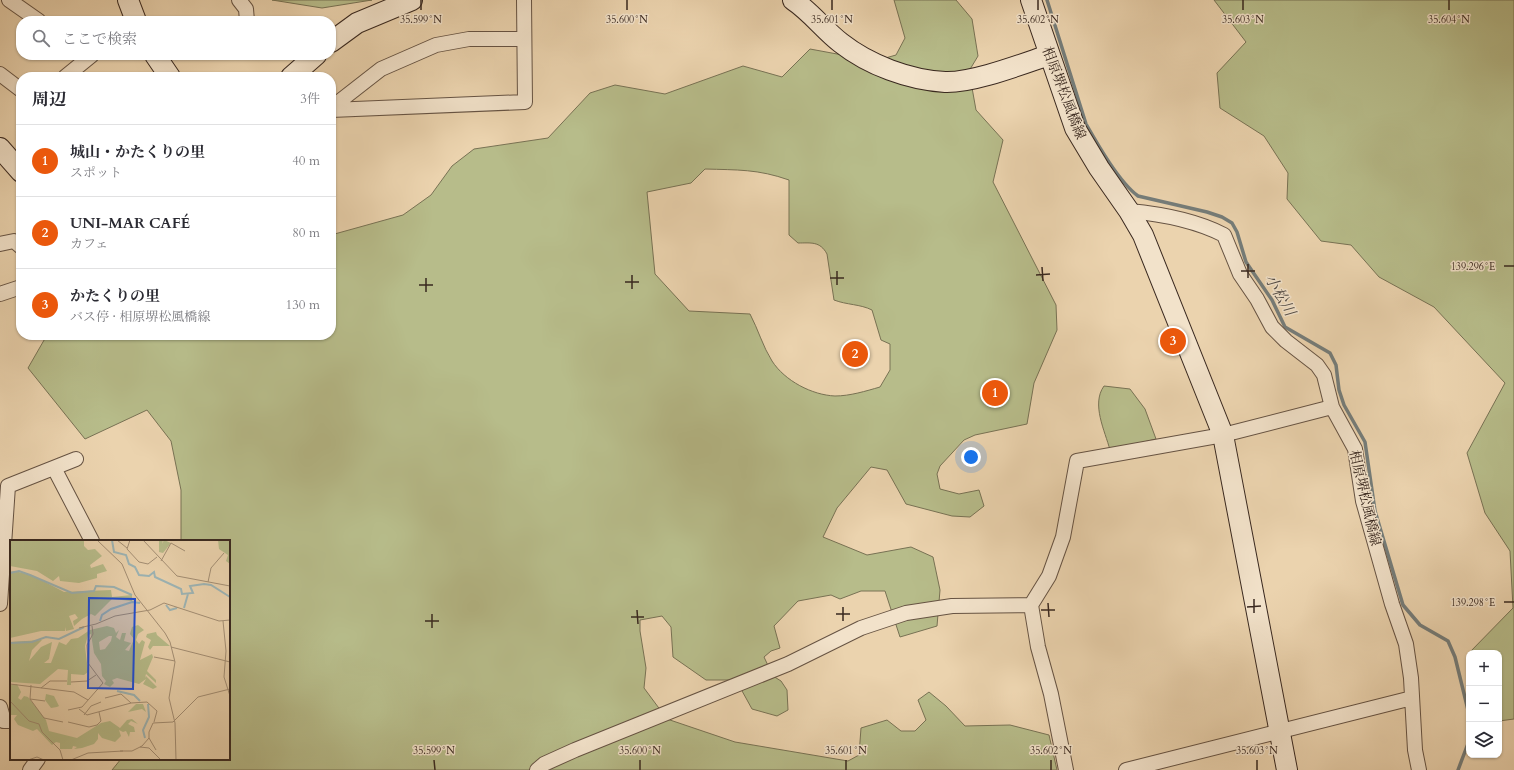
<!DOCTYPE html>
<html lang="ja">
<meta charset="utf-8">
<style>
body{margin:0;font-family:Cardo,"Noto Serif JP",serif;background:#f7f7f7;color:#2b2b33}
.controls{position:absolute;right:12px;bottom:12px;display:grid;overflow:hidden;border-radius:8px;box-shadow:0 1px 3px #0004}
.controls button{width:36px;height:36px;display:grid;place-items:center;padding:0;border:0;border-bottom:1px solid #e1e1e2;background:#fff;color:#2b2b33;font:20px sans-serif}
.you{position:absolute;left:971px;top:457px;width:14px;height:14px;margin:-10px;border:3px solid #fff;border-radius:50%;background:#1a73e8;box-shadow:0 0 0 6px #1a73e833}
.badge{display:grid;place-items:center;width:26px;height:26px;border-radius:50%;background:#ea580c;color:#fff;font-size:13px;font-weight:700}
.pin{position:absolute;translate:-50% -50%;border:2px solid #fff;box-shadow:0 1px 4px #0006}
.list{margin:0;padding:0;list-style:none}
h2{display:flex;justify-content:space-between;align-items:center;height:52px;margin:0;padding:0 16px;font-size:17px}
h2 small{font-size:13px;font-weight:400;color:#7c7c81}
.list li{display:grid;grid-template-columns:26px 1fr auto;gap:12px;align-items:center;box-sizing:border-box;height:72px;padding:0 16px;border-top:1px solid #e1e1e2}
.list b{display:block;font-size:15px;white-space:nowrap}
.list p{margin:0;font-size:13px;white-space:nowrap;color:#7c7c81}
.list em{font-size:13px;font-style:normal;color:#7c7c81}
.icon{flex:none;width:22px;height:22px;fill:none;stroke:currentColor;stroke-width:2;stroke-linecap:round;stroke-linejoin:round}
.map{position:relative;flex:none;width:1514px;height:770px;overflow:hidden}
.search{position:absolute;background:#fff;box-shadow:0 1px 3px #0004;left:16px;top:16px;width:320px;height:44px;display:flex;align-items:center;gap:10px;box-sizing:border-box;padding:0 14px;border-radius:16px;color:#7c7c81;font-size:15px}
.panel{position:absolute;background:#fff;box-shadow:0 1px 3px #0004;left:16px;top:72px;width:320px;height:268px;border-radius:16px}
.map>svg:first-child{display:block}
.green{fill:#b7bc8a;stroke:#787254;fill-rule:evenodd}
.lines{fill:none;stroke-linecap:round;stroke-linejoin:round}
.stream{stroke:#757d7a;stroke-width:3.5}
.street-casing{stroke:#665343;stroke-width:16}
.secondary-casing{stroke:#39281f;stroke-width:22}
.street{stroke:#f2e2ca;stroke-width:14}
.secondary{stroke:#f2e2ca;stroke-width:20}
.ticks{fill:none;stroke:#39281f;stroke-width:1.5}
.labels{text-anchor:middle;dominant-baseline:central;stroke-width:3;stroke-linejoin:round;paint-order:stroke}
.street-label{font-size:14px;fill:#39281f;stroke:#f2e2ca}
.water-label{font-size:15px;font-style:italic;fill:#524b45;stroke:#f2e2ca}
.inset-river{fill:none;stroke:#9db5b6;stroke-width:2}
.inset-road{fill:none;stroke:#a48f75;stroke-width:1}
.view{fill:#1d4ed8;fill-opacity:0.15;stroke:#1d4ed8;stroke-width:2}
.inset-edge{fill:none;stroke:#39281f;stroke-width:2}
.ticks-label{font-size:10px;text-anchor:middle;fill:#39281f;stroke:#f2e2ca;stroke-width:3;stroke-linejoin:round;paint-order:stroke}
</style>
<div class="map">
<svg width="1514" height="770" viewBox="0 0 1514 770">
<rect width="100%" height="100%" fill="#ebd3ae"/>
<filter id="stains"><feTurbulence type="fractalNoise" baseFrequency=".005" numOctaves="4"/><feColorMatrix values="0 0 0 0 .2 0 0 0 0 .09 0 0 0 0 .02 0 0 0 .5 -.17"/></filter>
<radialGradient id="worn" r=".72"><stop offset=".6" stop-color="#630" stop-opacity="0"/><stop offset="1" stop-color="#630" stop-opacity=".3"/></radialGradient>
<path class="green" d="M272,0H372L322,8Z
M894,0H956L972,19L978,56L969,71L976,110L1003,140L993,182L1056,305L1057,330L1034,383L1027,424L975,435L964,440L940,466L937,474L940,489L959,494L979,490L984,506L970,517L952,516L906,504L887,470L871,467L837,508L823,537L867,555L911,547L933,557L940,590L937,626L900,637L885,591H861L840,599L831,595L798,601L774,626L780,648L771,651L764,657L773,676L781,681L787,690L788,710L777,716L752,709L736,680H706L673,657L671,627L662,616L640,620V631L646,668L644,688L667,719L735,742L848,761L859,755L861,728L887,720L901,731H915L926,720L918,700L929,692L946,706L965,726L1010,725L1049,735L1057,770H112L121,759H229V541H181V490L171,441L147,410L85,439L28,368L47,335H331V235L403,215L431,195L452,166L474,149L548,138L590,93L615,85L665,94L743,66L782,77L810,49L875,61L896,55L905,38ZM705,169C737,170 758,169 789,180V235L798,243C811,243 820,241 827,254L834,300C847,305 860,304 872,310L881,340L890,344V370L880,387C866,391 850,396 835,396C812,395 785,381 772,361C763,347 758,329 750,314L689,311L655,274L647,192L691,183Z
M1214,0H1514V719L1499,721V653H1469L1513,608L1510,551L1485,513L1467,453L1505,383L1434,307L1379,277L1351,245L1321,241L1287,199L1288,173L1264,136L1220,108L1217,73L1246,42Z
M1104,386L1130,389L1145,409L1156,439L1110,450C1105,431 1091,404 1104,386Z"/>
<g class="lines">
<path class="stream" d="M1047,0L1086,124C1098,145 1119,182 1138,196L1207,212L1222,217L1232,223L1237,232L1246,262L1272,300L1285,327L1330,353L1336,365L1339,390L1344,405L1365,442L1375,511L1403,605L1420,625L1448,641L1455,657L1469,714V734
M1458,770L1469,741"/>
<g class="street-casing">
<path id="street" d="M9,0L39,21
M239,0L246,9L247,21
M0,74L21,90
M65,77L92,55
M331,108L381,69L436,45L469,39H524
M331,110L525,102L524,0
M1129,211C1162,214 1195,220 1224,235L1240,274L1257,299L1272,327L1286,341L1317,365L1324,375L1332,407L1355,449L1363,501L1392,604L1406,644L1411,678L1415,750L1419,770
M0,244L14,241L21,247
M0,294L21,287
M54,468L92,541
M0,604L8,486L76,459
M0,707L4,721H11
M30,770L38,759
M537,770L544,764L575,750L788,664L861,628L906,613L952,606L1031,605
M1066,770L1051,694L1038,647L1031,605L1049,576L1063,537L1077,461L1223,435L1332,407
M1126,770L1412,698"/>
</g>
<g class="secondary-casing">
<path id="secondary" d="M128,0L136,21
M793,0C811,12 824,30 841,43C869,65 909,80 945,82C973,83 1022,64 1049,55
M1031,0L1075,128L1099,168L1129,211L1143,235L1223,435L1287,770
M331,42L357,23L412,0
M155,55L170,77
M291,77L316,55
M0,148L21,172"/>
</g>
<use href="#street" class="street"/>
<use href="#secondary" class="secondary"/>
</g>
<path class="ticks" d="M421,0V10M627,0V10M832,0V10M1038,0V10M1243,0V10M1449,0V10M1248,264V278M1504,266H1514M1042,267L1043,281M837,271V285M1241,271H1255M632,275V289M1036,275L1050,274M426,278V292M830,278H844M625,282H639M419,285H433M1254,599V613M1504,602H1514M1048,603L1049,617M843,607V621M1247,607L1261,606M637,610L638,624M1041,610H1055M432,614V628M836,614H850M631,617H644M425,621H439M434,760L435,770M640,760V770M846,760V770M1051,760V770M1257,760V770"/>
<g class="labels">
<g class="street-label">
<text transform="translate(1064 93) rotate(69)">相原堺松風橋線</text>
<text transform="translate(1365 498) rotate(77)">相原堺松風橋線</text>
</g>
<g class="water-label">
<text transform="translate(1280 295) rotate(60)">小松川</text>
</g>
</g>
<g transform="translate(10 540)">
<rect width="220" height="220" fill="#ebd3ae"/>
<path d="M0,0H74V6L78,10L85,9L92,16L80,25L81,28L93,24L97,31L87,34V38L69,43L50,41L49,36L43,41L27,31L0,26ZM149,0H153L152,4L154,0L161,3L153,13L149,12ZM208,0H220V24L216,21L218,15L209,9ZM4,31L22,35L54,52L101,50L102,57L122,55V61L102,59L85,76L81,74L72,79L64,86L63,81L68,78L65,74L59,76L64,89L56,91L55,87V91H31L0,98V32ZM128,85L134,90L128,94L126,100L129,104L132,100L135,102L130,120L142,114L143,117L137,131L146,140V143L136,134L135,138L136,136L147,147L143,149L133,144L136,139L129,144L107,138L102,140L104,143L100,147L94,144L96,141L92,136L91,124L84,113L81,94L78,95L75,106L78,132L74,135L61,134V145H57L58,130L48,129L30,144L0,142V102L32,100L22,110L19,121L31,107L42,102L39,119L34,123H41L49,102L56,105L61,99L68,98L80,90L97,86L104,88L106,93L109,90L106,97L110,100L112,93H116L114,101L121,103L115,110L119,111L124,99L120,94L122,87ZM99,96H102L101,101L95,109L90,110L89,102ZM146,92L147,95L160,106H143L140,110L138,107L141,100L136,97L137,94ZM7,144L11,152L8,158L11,160L14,156L18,157L36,180L39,191L67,198L91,183L100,181L110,188L117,180L122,179L128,184L121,181L118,184L124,187L125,192H120L119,197L116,191L113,192L109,190L111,196L105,202L92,198L88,193V199L84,204L72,208L64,209L67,207L63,206L62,209H50V203L46,202L42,205L27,189L23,191L8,185L4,179L7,175H0V145ZM36,154L44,156L49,166L47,167L41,168L35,160ZM126,164H133L136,172L132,169L118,172Z" fill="#b7bc8a" fill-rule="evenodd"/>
<path class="inset-river" d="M102,0L104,12L116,15L119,24L125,27L129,35L139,36L144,32L145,37L171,49L172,54L183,53L180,46L194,44L201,45L220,57M0,33L9,31L20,35L62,53L84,51L86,46L104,47L122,55M156,65L160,70L167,68M174,68L178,54M90,81L92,75L101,69L122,62L130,63M0,103L22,102L36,97L49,99L74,87M107,151L124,155L130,161M135,198L133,190L139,177L138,164"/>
<path class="inset-road" d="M87,0L112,24L125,55L155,93L160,102L165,122L159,158L165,183L166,220M107,0L117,8M120,0L117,9L129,22L138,24L147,17M133,0L167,36L220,46M151,21L161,3L175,11M198,42L201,28L214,13M213,81L216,111L214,137L220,156M69,88L86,84L105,76L140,70L154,63L209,81L220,80M161,107L220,122M144,117L165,121M61,142L77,141L86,135M0,144L64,152L78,160M21,145L20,159L34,178L53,182M31,148L40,141H57M95,158L111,154L121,163M20,159L35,161M0,161L19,181L29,184L32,192L50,210L53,220M69,169L77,175L121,163L137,162L147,171L144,182M58,170L72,167L93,143L78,123L77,105L83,94L82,86M74,175L81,166L91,162M58,182L79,187L87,185L91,181L89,172M139,198L146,210M130,207L139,208L151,220M110,211H122L132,206L139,198V192L143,183L163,182L188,157L220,149M18,220L27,217L34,220M61,220L78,213L113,211"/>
<path class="view" d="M79,58L125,59L123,149L78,148Z"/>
<rect width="220" height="220" class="inset-edge"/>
</g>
<g class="ticks-label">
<text x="421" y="23">35.599°N</text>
<text x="627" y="23">35.600°N</text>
<text x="832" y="23">35.601°N</text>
<text x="1038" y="23">35.602°N</text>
<text x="1243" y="23">35.603°N</text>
<text x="1449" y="23">35.604°N</text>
<text x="1473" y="270">139.296°E</text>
<text x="1473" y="606">139.298°E</text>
<text x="434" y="754">35.599°N</text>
<text x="640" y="754">35.600°N</text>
<text x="846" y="754">35.601°N</text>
<text x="1051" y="754">35.602°N</text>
<text x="1257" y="754">35.603°N</text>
</g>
<rect width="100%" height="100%" filter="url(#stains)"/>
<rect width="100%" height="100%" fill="url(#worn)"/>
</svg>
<div class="controls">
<button>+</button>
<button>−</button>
<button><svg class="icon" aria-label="layers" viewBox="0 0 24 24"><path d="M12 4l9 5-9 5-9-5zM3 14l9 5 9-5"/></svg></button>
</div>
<div class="you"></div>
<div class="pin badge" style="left:995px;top:393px">1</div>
<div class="pin badge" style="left:855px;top:354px">2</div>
<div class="pin badge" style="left:1173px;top:341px">3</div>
<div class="search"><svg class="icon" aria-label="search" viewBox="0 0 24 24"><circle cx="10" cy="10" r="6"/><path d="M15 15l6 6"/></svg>ここで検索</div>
<section class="panel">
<h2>周辺<small>3件</small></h2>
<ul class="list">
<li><span class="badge">1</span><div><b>城山・かたくりの里</b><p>スポット</p></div><em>40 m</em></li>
<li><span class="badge">2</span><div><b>UNI-MAR CAFÉ</b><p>カフェ</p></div><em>80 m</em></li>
<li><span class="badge">3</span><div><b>かたくりの里</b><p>バス停 · 相原堺松風橋線</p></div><em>130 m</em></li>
</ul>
</section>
</div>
